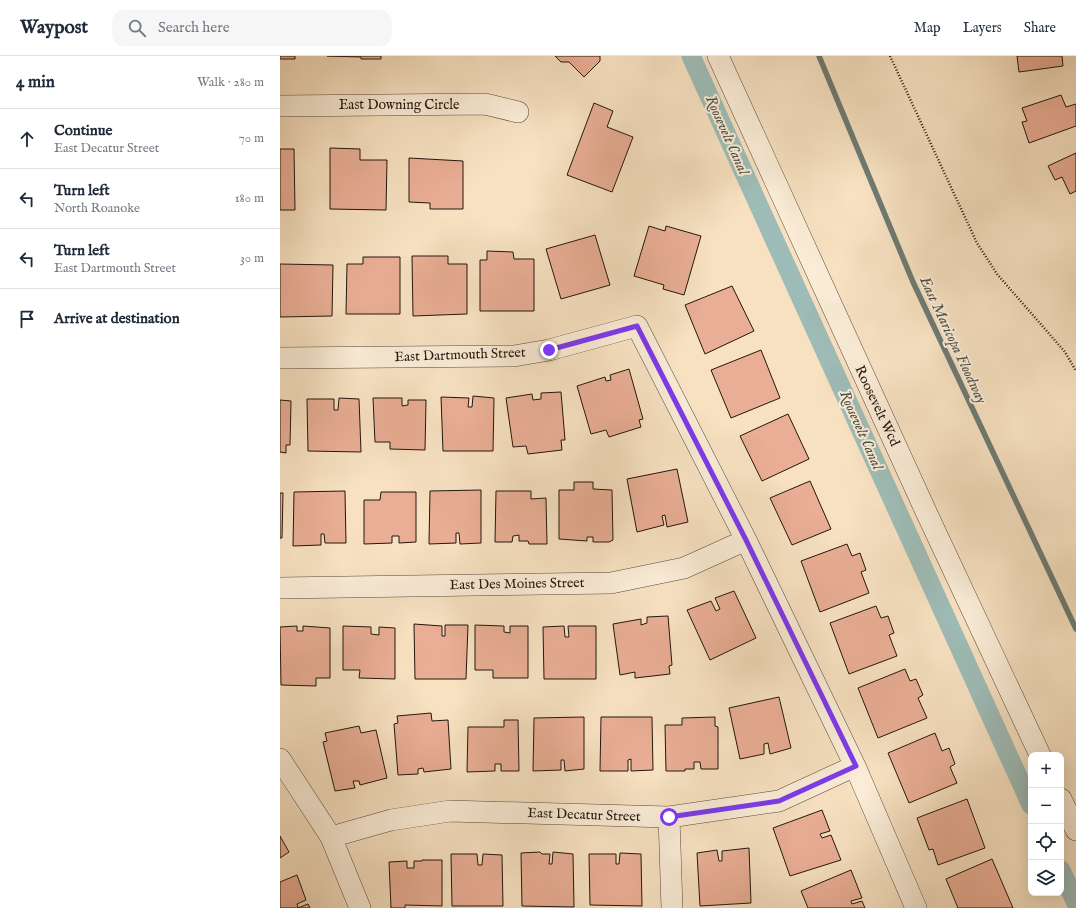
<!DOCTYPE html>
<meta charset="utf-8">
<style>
body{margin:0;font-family:"IM FELL English",serif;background:#f6f6f7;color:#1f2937}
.controls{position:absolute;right:12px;bottom:12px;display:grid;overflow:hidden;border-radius:8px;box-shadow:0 4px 16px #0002}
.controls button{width:36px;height:36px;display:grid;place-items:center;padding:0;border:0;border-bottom:1px solid #e0e1e3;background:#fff;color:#1f2937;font:20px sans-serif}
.stop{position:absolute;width:12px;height:12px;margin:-9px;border:3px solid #7c3aed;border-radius:50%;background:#fff}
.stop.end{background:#7c3aed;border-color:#fff;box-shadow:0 1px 4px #0008}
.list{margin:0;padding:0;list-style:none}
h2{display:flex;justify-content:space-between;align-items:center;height:52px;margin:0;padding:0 16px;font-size:17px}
h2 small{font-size:13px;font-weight:400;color:#747a83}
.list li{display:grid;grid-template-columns:26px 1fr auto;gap:12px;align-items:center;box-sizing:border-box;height:60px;padding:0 16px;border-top:1px solid #e0e1e3}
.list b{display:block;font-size:15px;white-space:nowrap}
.list p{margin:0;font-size:13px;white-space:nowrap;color:#747a83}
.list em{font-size:13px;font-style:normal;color:#747a83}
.icon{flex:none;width:22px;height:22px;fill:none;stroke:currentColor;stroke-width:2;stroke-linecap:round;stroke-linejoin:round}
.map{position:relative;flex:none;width:796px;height:852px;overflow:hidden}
header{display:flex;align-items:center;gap:24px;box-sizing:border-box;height:56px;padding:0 20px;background:#fff;border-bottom:1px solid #e0e1e3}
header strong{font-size:19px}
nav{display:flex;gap:22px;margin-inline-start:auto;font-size:14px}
.search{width:280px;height:36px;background:#f6f6f7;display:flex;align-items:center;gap:10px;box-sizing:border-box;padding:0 14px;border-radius:12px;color:#747a83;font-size:15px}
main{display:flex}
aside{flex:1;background:#fff}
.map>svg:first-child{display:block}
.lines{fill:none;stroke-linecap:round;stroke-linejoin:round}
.stream{stroke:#6d7a73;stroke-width:5.5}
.canal{stroke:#9ebcb7;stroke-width:19}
.building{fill:#e9ae95;stroke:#23160d}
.minor-casing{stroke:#58493a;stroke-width:22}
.path{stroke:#23160d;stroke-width:2.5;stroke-dasharray:1 2;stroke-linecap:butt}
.minor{stroke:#faecd7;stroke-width:21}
.route{stroke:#7c3aed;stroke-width:5}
.labels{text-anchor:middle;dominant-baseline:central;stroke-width:4;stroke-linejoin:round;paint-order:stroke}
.street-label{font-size:14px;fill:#23160d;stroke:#faecd7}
.water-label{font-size:15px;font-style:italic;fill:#4e5048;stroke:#faecd7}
</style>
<header>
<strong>Waypost</strong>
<div class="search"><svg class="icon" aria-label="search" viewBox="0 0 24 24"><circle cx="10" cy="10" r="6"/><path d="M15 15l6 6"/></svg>Search here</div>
<nav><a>Map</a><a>Layers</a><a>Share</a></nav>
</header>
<main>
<aside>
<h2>4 min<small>Walk · 280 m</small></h2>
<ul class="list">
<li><svg class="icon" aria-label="ahead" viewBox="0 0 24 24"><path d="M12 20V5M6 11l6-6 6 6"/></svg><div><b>Continue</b><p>East Decatur Street</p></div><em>70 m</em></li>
<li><svg class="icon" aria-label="left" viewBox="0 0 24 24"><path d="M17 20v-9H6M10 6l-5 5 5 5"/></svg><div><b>Turn left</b><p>North Roanoke</p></div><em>180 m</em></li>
<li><svg class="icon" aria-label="left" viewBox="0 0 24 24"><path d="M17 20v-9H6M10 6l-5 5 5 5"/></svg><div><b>Turn left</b><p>East Dartmouth Street</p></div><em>30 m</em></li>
<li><svg class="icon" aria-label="arrive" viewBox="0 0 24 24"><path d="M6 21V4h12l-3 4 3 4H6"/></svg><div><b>Arrive at destination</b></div></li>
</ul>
</aside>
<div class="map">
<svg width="796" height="852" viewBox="0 0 796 852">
<rect width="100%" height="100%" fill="#f7e1c1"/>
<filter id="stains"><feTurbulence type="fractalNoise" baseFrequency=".005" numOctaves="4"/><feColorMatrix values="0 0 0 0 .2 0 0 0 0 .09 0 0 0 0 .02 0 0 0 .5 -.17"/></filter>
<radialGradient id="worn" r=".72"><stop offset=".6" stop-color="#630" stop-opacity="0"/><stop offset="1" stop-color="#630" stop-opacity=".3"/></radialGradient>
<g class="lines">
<path class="stream" d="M539,0L633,226L796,573"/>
<path class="canal" d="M411,0L751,749
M781,814L796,847"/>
</g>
<path class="building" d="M0,0H15V3H0Z
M47,0H101V3H81V1Z
M275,0H320V5L304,21L289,6H281Z
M737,0H782L783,10L739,16Z
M781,39L786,51L796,48V70L749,87L742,66L747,65L742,52Z
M314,47L333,55L327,71L353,81L332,136L287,119Z
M50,92L80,93V104H107L106,154L50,153Z
M0,93H14L15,154H0Z
M796,97V135L790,138L782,121L775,124L768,110Z
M129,102L183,105V153H150V147L129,146Z
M369,170L385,175L386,170L421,180L404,239L383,233L384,229L354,220Z
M315,179L330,229L281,243L266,193Z
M207,195L233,196L234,203H254V255H200V204H207Z
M132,200H168V208H187V258L133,260Z
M83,201H120V258H66L67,208H83Z
M0,208L53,209L52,260L0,261Z
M452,230L474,275L425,298L405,249Z
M481,294L500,342L451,362L431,314Z
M349,313L363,363L359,364L361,371L329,381L326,374L311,378L297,330L325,321L326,325L331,324L330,319Z
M281,336L285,384H281L282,394L248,398L246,390L233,391L226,342L252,338L253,344L261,343V337Z
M193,340L214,342L213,395H163L161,341L189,342L188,351H192Z
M59,342L79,343L81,396L28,395L27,343H54V354H58Z
M93,342H122V350L128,349V344H146L145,394L110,393V386H95Z
M0,344L11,345L10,389H6V397L0,396Z
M508,358L529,403L482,425L460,380Z
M397,413L408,466L387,471L385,459L382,460L384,469L357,476L347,423Z
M530,425L551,473L512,489L490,442Z
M294,426H313V433L332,434L333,484L329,486H313V481H307V485L279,483V434H294Z
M201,434V487L180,488L179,477H176V487L149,488L150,435Z
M65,435L66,487H45L44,478H41V489L13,490L14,436Z
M216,435H251V443L266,442L267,488H249L248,485H239V479L233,480L232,486H215Z
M101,436H136V486L119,487V480H112V487L84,488V444H100Z
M0,437H3L2,482H0Z
M567,488L572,500L580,497L586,514L581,516L589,537L540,556L521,505Z
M454,535L476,582L430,604L407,554L431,545L436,555L440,553L435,542Z
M596,550L601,562L608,560L614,577L609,579L617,600L569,618L550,567Z
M388,560L392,609L389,610L390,618L355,622V616L340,619L333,568L361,563V569L367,567V561Z
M134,568L162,570V580H165V569H188L186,623H135Z
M195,569L224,570V576L230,577V570H248V622H213V614H195Z
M17,570V575H23V570L50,572V622H36V630L1,629L0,571Z
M63,570L91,571V578L99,579V571L115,572V623L79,622L80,614H63Z
M284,570L285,581H289L288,570H316V623H264L263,571Z
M625,613L630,625L636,623L643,639L638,642L647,662L598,682L578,632Z
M499,641L511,692L490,698L488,687L484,688V698L460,703L449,652Z
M151,657L152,665L168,664L171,713L144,716L143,712L138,713V718L118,719L114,668L118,667L117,660Z
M304,661V713L285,715L284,704H281V714L253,715L254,662Z
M321,661H372L373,714L351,715V703L348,704V715H320Z
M435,661V670L438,671V713H421L420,706H414V713H405V715H386L385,669H402V662Z
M224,664H238L239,715H221V708H215V715L187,716L188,671H224Z
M79,670L81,677L96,674L107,722L80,729L79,725H73L75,732L55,735L43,686L47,685L45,677Z
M655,677L662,695L669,692L675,708L670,711L677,727L629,747L608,697Z
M687,743L705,792L658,809L653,793L649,794L637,762Z
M542,754L550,775L540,778L542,782L551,779L561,804L510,820L493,772Z
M0,780L9,796L0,802Z
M469,792L471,847L420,850L417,797L437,794L439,805H442V795Z
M260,796L262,798H270L269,808H272L273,796L293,798L294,851L242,850L241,797Z
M340,797L361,798L362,850L310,849L309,798H336V808H339Z
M171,798H197L198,809H202L203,798L222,799L223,850H172Z
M712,803L733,852H678L666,823Z
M142,804H162V850L125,849V852H111L109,806L127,805V812H134V805H142Z
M571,814L582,842L571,845L572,848L582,845L585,852H528L521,835Z
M17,819L26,844L17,848L18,852L28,848L30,852H0V826Z"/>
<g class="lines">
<g class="minor-casing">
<path id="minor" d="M438,0L648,460L760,699
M0,50L205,48L238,56
M0,302L234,300L269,294L357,270L466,484L575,710L636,852
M0,532L331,527L404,512L466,484
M0,703L51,781L80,852
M781,743L796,774
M389,761L392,852
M51,781L111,764L170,755L389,761L499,745L575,710"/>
</g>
<path class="path" d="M610,0L697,187L717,218L785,296L796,315"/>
<use href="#minor" class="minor"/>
</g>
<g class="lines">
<path class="route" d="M269,294L357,270L466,484L576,710L499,745L389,761"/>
</g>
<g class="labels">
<g class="street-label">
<text x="119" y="49">East Downing Circle</text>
<text transform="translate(180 299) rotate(-2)">East Dartmouth Street</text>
<text transform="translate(597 350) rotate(65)">Roosevelt Wcd</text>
<text transform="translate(237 528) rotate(-1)">East Des Moines Street</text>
<text transform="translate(304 759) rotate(2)">East Decatur Street</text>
</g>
<g class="water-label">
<text transform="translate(447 79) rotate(66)">Roosevelt Canal</text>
<text transform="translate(673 284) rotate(65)">East Maricopa Floodway</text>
<text transform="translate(581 374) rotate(66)">Roosevelt Canal</text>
</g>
</g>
<rect width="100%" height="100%" filter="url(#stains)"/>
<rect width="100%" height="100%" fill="url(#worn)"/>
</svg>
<div class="controls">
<button>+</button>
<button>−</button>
<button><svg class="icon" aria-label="locate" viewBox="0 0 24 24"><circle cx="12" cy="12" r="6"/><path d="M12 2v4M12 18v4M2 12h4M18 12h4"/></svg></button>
<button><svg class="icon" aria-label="layers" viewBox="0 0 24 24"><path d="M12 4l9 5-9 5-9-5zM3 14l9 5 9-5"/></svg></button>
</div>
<div class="stop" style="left:389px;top:761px"></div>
<div class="stop end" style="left:269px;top:294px"></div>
</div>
</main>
